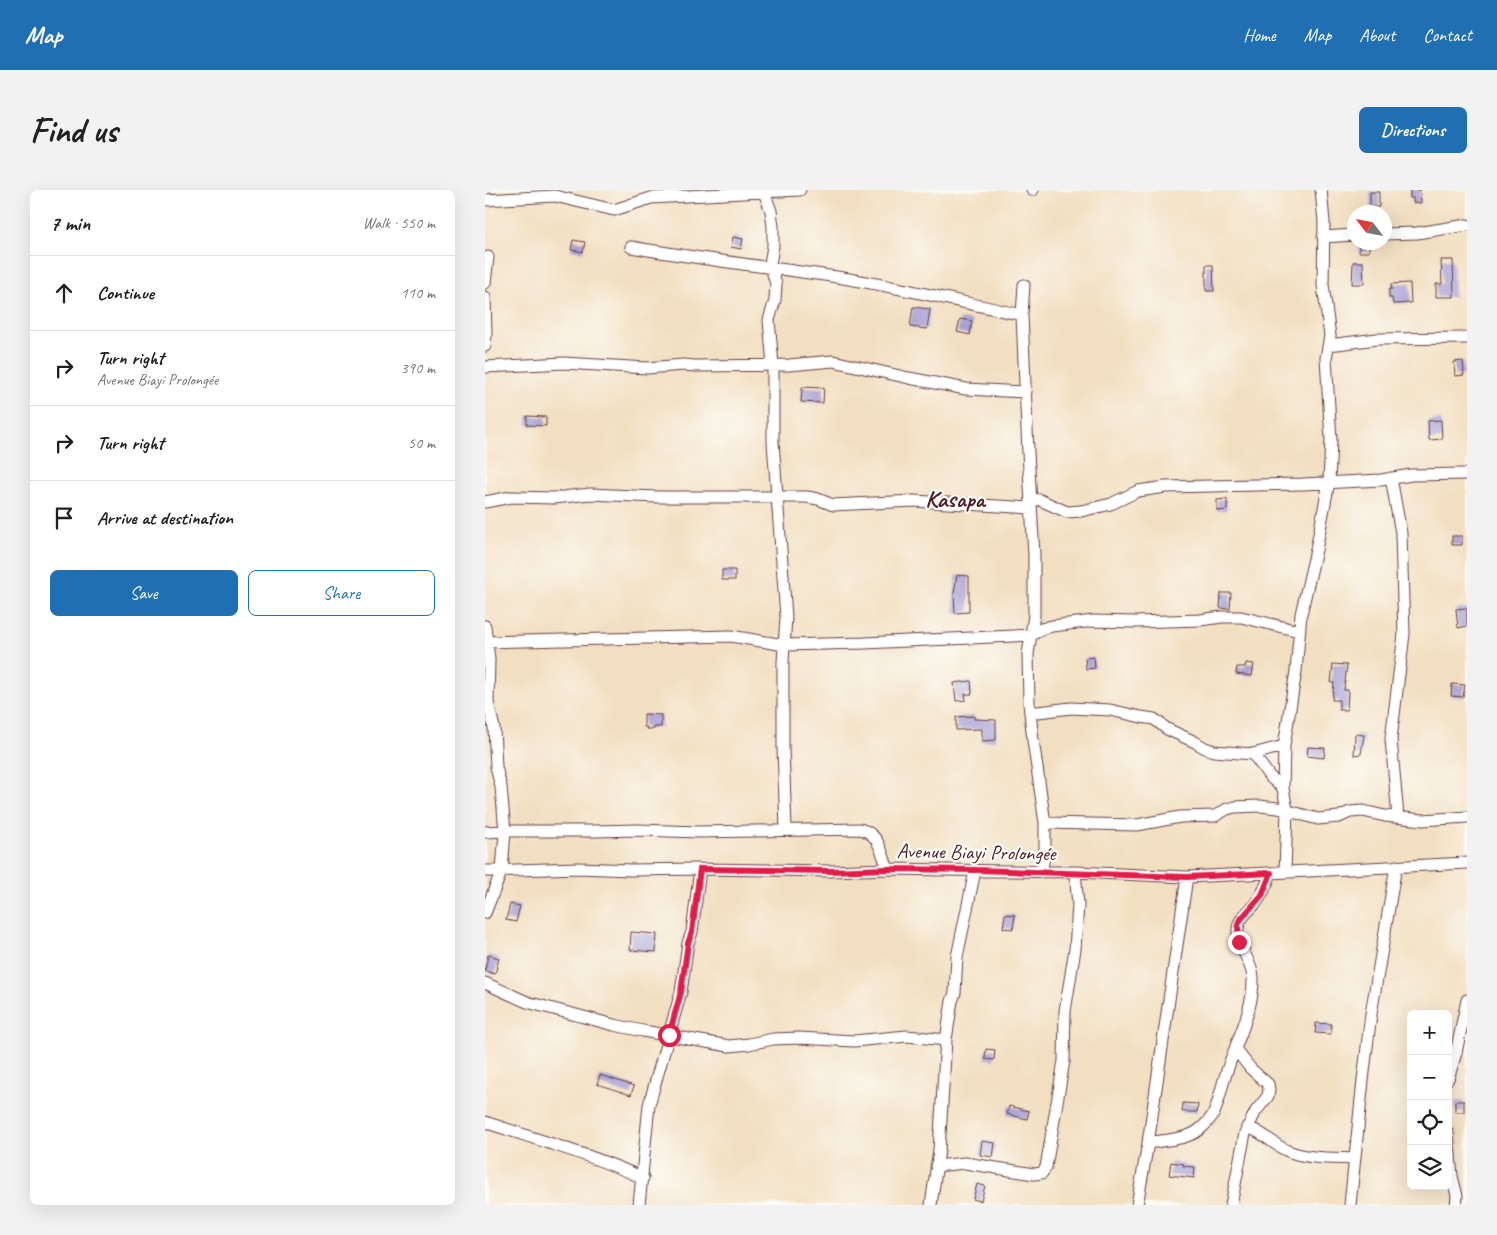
<!DOCTYPE html>
<meta charset="utf-8">
<style>
body{margin:0;font-family:Caveat,sans-serif;background:#f2f2f2;color:#202124}
.controls{position:absolute;right:15px;bottom:15px;display:grid;overflow:hidden;border-radius:8px;box-shadow:0 5px 20px #0002}
.controls button{width:45px;height:45px;display:grid;place-items:center;padding:0;border:0;border-bottom:1px solid #e0e0e0;background:#fff;color:#202124;font:25px sans-serif}
.compass{position:absolute;left:862px;top:15px;width:45px;height:45px;border-radius:50%;background:#fff;box-shadow:0 5px 20px #0002;rotate:302deg}
.stop{position:absolute;width:15px;height:15px;margin:-11px;border:4px solid #e11d48;border-radius:50%;background:#fff}
.stop.end{background:#e11d48;border-color:#fff;box-shadow:0 1px 5px #0008}
.list{margin:0;padding:0;list-style:none}
h2{display:flex;justify-content:space-between;align-items:center;height:65px;margin:0;padding:0 20px;font-size:21px}
h2 small{font-size:16px;font-weight:400;color:#757577}
.list li{display:grid;grid-template-columns:32px 1fr auto;gap:15px;align-items:center;box-sizing:border-box;height:75px;padding:0 20px;border-top:1px solid #e0e0e0}
.list b{display:block;font-size:19px;white-space:nowrap}
.list p{margin:0;font-size:16px;white-space:nowrap;color:#757577}
.list em{font-size:16px;font-style:normal;color:#757577}
.actions{display:flex;gap:10px;padding:15px 20px}
.actions a{flex:1;padding:11px 0;border:1px solid #1f6fb2;border-radius:8px;text-align:center;font-size:18px;color:#1f6fb2}
.actions .main{background:#1f6fb2;color:#fff}
.icon{flex:none;width:28px;height:28px;fill:none;stroke:currentColor;stroke-width:2;stroke-linecap:round;stroke-linejoin:round}
.map{position:relative;flex:none;width:982px;height:1015px;overflow:hidden;border-radius:8px}
header{display:flex;align-items:center;gap:30px;box-sizing:border-box;height:70px;padding:0 25px;background:#1f6fb2;color:#fff}
header strong{font-size:24px}
nav{display:flex;gap:28px;margin-inline-start:auto;font-size:18px}
.intro{display:flex;align-items:center;justify-content:space-between;box-sizing:border-box;height:120px;padding:0 30px}
h1{margin:0;font-size:35px}
.button{padding:12px 22px;border-radius:8px;background:#1f6fb2;color:#fff;font-size:18px;font-weight:700}
main{display:flex;gap:30px;padding:0 30px}
aside{flex:1;background:#fff;border-radius:8px;box-shadow:0 5px 20px #0002}
.map>svg:first-child{display:block}
.building{fill:#a8a2d4}
.lines{fill:none;stroke-linecap:round;stroke-linejoin:round}
.minor-casing{stroke:#633c42;stroke-width:13}
.minor{stroke:#fff;stroke-width:11}
.route{stroke:#e11d48;stroke-width:6}
.labels{text-anchor:middle;dominant-baseline:central;stroke-width:4.5;stroke-linejoin:round;paint-order:stroke}
.street-label{font-size:21px;fill:#4a1f2b;stroke:#fdfcf7}
.quarter-label{font-size:24px;font-weight:bold;fill:#4a1f2b;stroke:#fdfcf7}
</style>
<header>
<strong>Map</strong>
<nav><a>Home</a><a>Map</a><a>About</a><a>Contact</a></nav>
</header>
<div class="intro"><h1>Find us</h1><a class="button">Directions</a></div>
<main>
<aside>
<h2>7 min<small>Walk · 550 m</small></h2>
<ul class="list">
<li><svg class="icon" aria-label="ahead" viewBox="0 0 24 24"><path d="M12 20V5M6 11l6-6 6 6"/></svg><div><b>Continue</b></div><em>110 m</em></li>
<li><svg class="icon" aria-label="right" viewBox="0 0 24 24"><path d="M7 20v-9h11M14 6l5 5-5 5"/></svg><div><b>Turn right</b><p>Avenue Biayi Prolongée</p></div><em>390 m</em></li>
<li><svg class="icon" aria-label="right" viewBox="0 0 24 24"><path d="M7 20v-9h11M14 6l5 5-5 5"/></svg><div><b>Turn right</b></div><em>50 m</em></li>
<li><svg class="icon" aria-label="arrive" viewBox="0 0 24 24"><path d="M6 21V4h12l-3 4 3 4H6"/></svg><div><b>Arrive at destination</b></div></li>
</ul>
<div class="actions"><a class="main">Save</a><a>Share</a></div>
</aside>
<div class="map">
<svg width="982" height="1015" viewBox="0 0 982 1015">
<rect width="100%" height="100%" fill="#fdfcf7"/>
<filter id="ink" filterUnits="userSpaceOnUse"><feTurbulence type="fractalNoise" baseFrequency=".02" numOctaves="2"/><feDisplacementMap in="SourceGraphic" scale="10" xChannelSelector="R" yChannelSelector="G"/><feConvolveMatrix kernelMatrix="1 2 1 2 8 2 1 2 1" color-interpolation-filters="sRGB"/></filter>
<filter id="wash" filterUnits="userSpaceOnUse"><feTurbulence type="fractalNoise" baseFrequency=".0096" numOctaves="4" result="noise"/><feDisplacementMap in="SourceGraphic" scale="20" xChannelSelector="R" yChannelSelector="G"/><feGaussianBlur stdDeviation="1.12" result="paint"/><feColorMatrix in="noise" values="0 0 0 0 0 0 0 0 0 0 0 0 0 0 0 0 0 1.4 0 .05"/><feComposite in="paint" operator="in"/></filter>
<g filter="url(#wash)">
<rect width="100%" height="100%" fill="#f2dfc1"/>
<g id="blocks">
<path class="building" d="M925,0H935L936,13H928V8H925Z
M885,2H894V17H885Z
M248,47L258,49L256,59L246,57Z
M88,50L100,52L98,62L86,60Z
M874,52H884V62H874Z
M956,70H968L969,107H951V94H957Z
M868,72H878L879,94H867Z
M721,75H728L729,101H721Z
M925,93L926,113L908,114L907,108H904V99H907L906,94Z
M428,117L445,119L442,139L425,137Z
M475,129L487,131L485,145L472,142Z
M978,171L979,185L970,186L969,172Z
M317,197L339,198L338,213L316,212Z
M42,226L61,227V236L42,235Z
M956,230L957,249L944,250L943,231Z
M742,309V320L732,321V310Z
M967,346H977V355H967Z
M237,380H250V390H237Z
M472,385L484,386V422L470,423L469,403Z
M736,403H746L745,419L735,418Z
M982,418V436L973,438L971,419Z
M609,467L610,478L601,479L600,468Z
M761,473L769,474L767,486L751,484L752,477H760Z
M848,474L862,475L859,500H863L862,520H854V510H847L849,493H846Z
M486,491L487,504H480L481,510L471,511L469,493Z
M967,494L980,495L978,507L966,506Z
M159,524L176,525V537H170L169,539H161L162,537H159Z
M489,526V529L511,530V550L497,551V539L471,540V527Z
M870,544L879,545L876,564L869,565Z
M823,557L840,558L839,568L822,566Z
M25,714L35,716L31,732L21,730Z
M520,724L530,725L528,739L518,738Z
M146,742L172,744L171,762L145,760Z
M3,765L14,768L10,784L0,781Z
M831,833L846,834V844L830,843Z
M501,859L510,860L509,870L500,869Z
M115,885L149,896L146,905L112,894Z
M970,911H979V922H970Z
M698,913L713,914L712,922H697Z
M524,916L544,921L542,929L522,924Z
M497,951L510,953L508,967L495,965Z
M686,972L699,974L698,976L710,977L709,988L684,985Z
M492,994L500,996L496,1011L488,1009Z"/>
</g>
</g>
<g filter="url(#ink)">
<use href="#blocks" fill-opacity="0" stroke="#633c42" stroke-width="1"/>
<g class="lines">
<g class="minor-casing">
<path id="minor" d="M547,0H548
M279,2L286,21L288,37V56L285,74L291,94L290,110L284,130L288,175V252L301,427L298,472V558L301,639
M0,10L70,6L129,20L166,8L315,0
M899,44L932,43L982,35
M838,47L869,45
M146,57C214,69 283,77 352,87C414,97 476,112 537,125
M0,93L3,67
M539,95L537,125L543,262L549,365V425L543,464L544,513L548,550L560,633V663L556,682
M0,107L1,145L0,156
M844,155L892,149L982,148
M0,177L79,173L162,178L198,175L210,176L304,175L348,171L424,188L481,199L541,202
M906,288L916,343L919,444L906,549L913,627
M546,309L555,310L582,322L596,321L626,314L653,301L681,297L818,294L896,290L926,285L982,284
M0,312L26,307L69,308L105,304L172,307H322L333,309L348,315L429,311L546,318
M0,436L4,470L3,512L9,538L11,577L16,597L20,641L17,680L0,723
M0,452L246,446L299,455L380,453L547,445L556,439L567,436L609,431L651,432L715,430L737,427H756L814,441
M545,523L586,518L625,520L656,527L669,529L682,539L710,552L720,558L729,561L768,564L799,556
M768,564L785,587L798,598
M560,633L652,635L695,627L730,626L742,619L750,617L775,616L793,618L833,629L854,627L865,622L878,621L900,626L938,630L982,627
M0,642L20,641H110L153,640L214,642L375,639C395,644 396,662 403,679
M0,681L93,678L146,680L215,679L345,681L403,679L590,682L702,687L982,673
M800,682L802,620L798,598L799,556L811,481L816,424L831,360L844,292L846,250L841,168L845,146L838,95L839,32L836,0
M0,793L42,812L129,835L158,841L244,856L264,854L288,849L314,848L369,851L422,846L461,850
M963,889L971,863L982,810
M0,932C53,950 107,965 158,988
M762,937C779,942 788,955 803,961C821,969 851,968 870,969
M963,943L967,986L972,1006L971,1015
M663,953L702,687
M451,976L480,973L549,984L557,983L561,977L579,871L580,821L590,759L593,715L590,682
M154,1015L164,915L196,802L203,753L207,742L215,679
M446,1015L454,960L461,850L467,811L470,803L472,767L490,681
M652,1015L663,953C678,950 701,950 714,940C719,936 726,928 729,923C734,911 736,899 740,887C749,856 769,821 768,788C767,769 748,753 754,734C756,726 765,720 771,713C778,704 782,694 786,683
M746,1015L760,943L771,921L783,906L784,899L783,894L766,879L750,859
M865,1015L878,890L886,824L911,676"/>
</g>
<use href="#minor" class="minor"/>
</g>
</g>
<g class="lines" filter="url(#ink)">
<path class="route" d="M184,845L196,802L203,753L207,742L215,679L345,681L402,679L490,680L702,687L786,683L777,705L756,729L753,735L754,752"/>
</g>
<g class="labels">
<g class="street-label">
<text transform="translate(491 662) rotate(1)">Avenue Biayi Prolongée</text>
</g>
<g class="quarter-label">
<text x="470" y="309">Kasapa</text>
</g>
</g>
</svg>
<div class="controls">
<button>+</button>
<button>−</button>
<button><svg class="icon" aria-label="locate" viewBox="0 0 24 24"><circle cx="12" cy="12" r="6"/><path d="M12 2v4M12 18v4M2 12h4M18 12h4"/></svg></button>
<button><svg class="icon" aria-label="layers" viewBox="0 0 24 24"><path d="M12 4l9 5-9 5-9-5zM3 14l9 5 9-5"/></svg></button>
</div>
<svg class="compass" viewBox="-18 -18 36 36"><path d="M0-13l5 13h-10z" fill="#e53935"/><path d="M0 13l5-13h-10z" fill="#757577"/></svg>
<div class="stop" style="left:184px;top:845px"></div>
<div class="stop end" style="left:754px;top:752px"></div>
</div>
</main>
